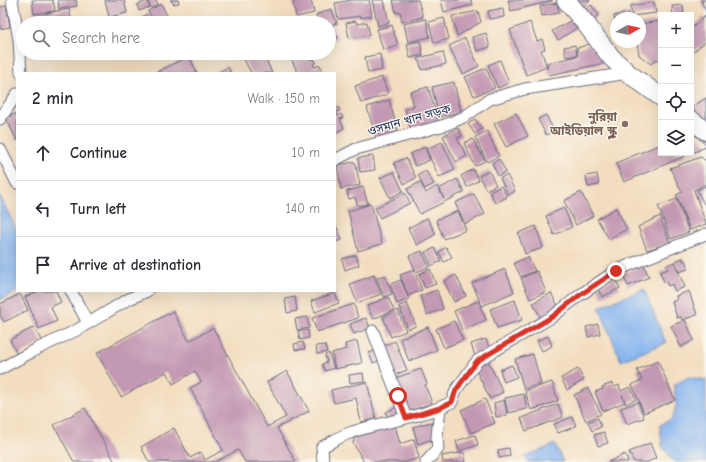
<!DOCTYPE html>
<meta charset="utf-8">
<style>
body{margin:0;font-family:"Comic Neue","Noto Sans Bengali",sans-serif;background:#f7f7f7;color:#2b2b33}
.controls{position:absolute;right:12px;top:12px;display:grid;overflow:hidden;border-radius:0px;box-shadow:0 4px 16px #0002}
.controls button{width:36px;height:36px;display:grid;place-items:center;padding:0;border:0;border-bottom:1px solid #e1e1e2;background:#fff;color:#2b2b33;font:20px sans-serif}
.compass{position:absolute;left:610px;top:12px;width:36px;height:36px;border-radius:50%;background:#fff;box-shadow:0 4px 16px #0002;rotate:81deg}
.stop{position:absolute;width:12px;height:12px;margin:-9px;border:3px solid #d93025;border-radius:50%;background:#fff}
.stop.end{background:#d93025;border-color:#fff;box-shadow:0 1px 4px #0008}
.list{margin:0;padding:0;list-style:none}
h2{display:flex;justify-content:space-between;align-items:center;height:52px;margin:0;padding:0 16px;font-size:17px}
h2 small{font-size:13px;font-weight:400;color:#7c7c81}
.list li{display:grid;grid-template-columns:26px 1fr auto;gap:12px;align-items:center;box-sizing:border-box;height:56px;padding:0 16px;border-top:1px solid #e1e1e2}
.list b{display:block;font-size:15px;white-space:nowrap}
.list em{font-size:13px;font-style:normal;color:#7c7c81}
.icon{flex:none;width:22px;height:22px;fill:none;stroke:currentColor;stroke-width:2;stroke-linecap:round;stroke-linejoin:round}
.map{position:relative;flex:none;width:706px;height:462px;overflow:hidden}
.search{position:absolute;background:#fff;box-shadow:0 4px 16px #0002;left:16px;top:16px;width:320px;height:44px;display:flex;align-items:center;gap:10px;box-sizing:border-box;padding:0 14px;border-radius:22px;color:#7c7c81;font-size:15px}
.panel{position:absolute;background:#fff;box-shadow:0 4px 16px #0002;left:16px;top:72px;width:320px;height:220px;border-radius:0px}
.map>svg:first-child{display:block}
.water{fill:#83b2ee;stroke:#4f70a6}
.building{fill:#c398b2}
.lines{fill:none;stroke-linecap:round;stroke-linejoin:round}
.minor-casing{stroke:#676c80;stroke-width:13}
.primary-casing{stroke:#676c80;stroke-width:20}
.minor{stroke:#fff;stroke-width:11}
.primary{stroke:#fff;stroke-width:18}
.route{stroke:#d93025;stroke-width:5}
.education-dot{fill:#8d6e63;stroke:#fbf7ec;stroke-width:1.5}
.labels{text-anchor:middle;dominant-baseline:central;stroke-width:3;stroke-linejoin:round;paint-order:stroke}
.education-label{font-size:12px;font-weight:bold;fill:#785e54;stroke:#fbf7ec;text-anchor:end}
.street-label{font-size:12px;fill:#1b2f5e;stroke:#fbf7ec}
</style>
<div class="map">
<svg width="706" height="462" viewBox="0 0 706 462">
<rect width="100%" height="100%" fill="#fbf7ec"/>
<filter id="ink" filterUnits="userSpaceOnUse"><feTurbulence type="fractalNoise" baseFrequency=".025" numOctaves="2"/><feDisplacementMap in="SourceGraphic" scale="8" xChannelSelector="R" yChannelSelector="G"/><feConvolveMatrix kernelMatrix="1 2 1 2 8 2 1 2 1" color-interpolation-filters="sRGB"/></filter>
<filter id="wash" filterUnits="userSpaceOnUse"><feTurbulence type="fractalNoise" baseFrequency=".012" numOctaves="4" result="noise"/><feDisplacementMap in="SourceGraphic" scale="16" xChannelSelector="R" yChannelSelector="G"/><feGaussianBlur stdDeviation="0.9" result="paint"/><feColorMatrix in="noise" values="0 0 0 0 0 0 0 0 0 0 0 0 0 0 0 0 0 1.4 0 .05"/><feComposite in="paint" operator="in"/></filter>
<g filter="url(#wash)">
<rect width="100%" height="100%" fill="#f3ddbf"/>
<path class="water" d="M0,196L17,231L18,291L0,300Z
M644,289L666,343L621,361L599,307Z
M689,377L706,380V462H674L662,446L660,425L672,419L676,406L674,385Z
M555,444L563,462H528L525,457Z"/>
<g id="blocks">
<path class="building" d="M32,0H53L55,11L34,14Z
M58,0H76L77,6L59,9Z
M105,0H124L127,13L109,17Z
M147,0H156L158,4L151,8Z
M170,0H178L179,3L174,4Z
M301,0H311L314,13L296,17L293,2Z
M351,0H369L372,16L361,18V16L338,19L335,3Z
M372,0H384L389,23L378,26Z
M393,0H418L423,17L402,22L400,12L396,13Z
M441,0H471L473,5L444,12Z
M508,0H552V1L511,11Z
M575,0H589L590,1L582,8Z
M701,0H706V12Z
M147,1L150,7L139,11L137,5Z
M654,2L656,13L632,16L630,6Z
M557,3L559,13L542,16L540,6Z
M161,4L168,17L158,23H155L148,11Z
M591,5L599,15L591,21L583,12Z
M683,5L684,15H673L672,6Z
M6,6L10,27L0,29V7Z
M503,8L504,17L489,19L488,11Z
M69,9L72,23H48L46,13Z
M331,9L337,23L329,26V23H319L316,15Z
M478,11L481,22L457,36L452,16Z
M629,13L630,18H616L615,24L614,16Z
M147,14L152,23H132Z
M44,15L45,23H29L28,18Z
M705,16L706,41L691,54V29Z
M444,18L449,39L434,43L429,22Z
M109,19V23H92V22Z
M426,19L430,37L408,42L404,24Z
M572,20L577,28L558,40L552,31Z
M356,21L357,24L367,22L370,35L349,38L346,23Z
M661,21V64L657,59L651,64L639,55L637,42H640V24Z
M530,22L537,41L542,39L545,49L541,50L547,67L526,75L510,30Z
M392,25L398,46L383,50L377,29Z
M332,27L338,38L329,43V29Z
M486,33L490,47L477,51L472,37Z
M465,38L479,66L463,74L449,46Z
M420,41L423,55L410,58L407,44Z
M593,43L605,63L549,75L547,63L578,56L577,48Z
M575,45L577,55L566,57L564,47Z
M443,52L446,64L422,70L418,58Z
M257,53H263L272,73H251L244,59Z
M288,53H312L313,55L309,57L311,60L314,59L316,62L313,64L314,67L320,65L324,73H298Z
M380,54L382,70L368,73L365,57Z
M189,56L197,73H155Z
M500,60L509,83L498,88L488,65Z
M228,67L231,73H216Z
M486,68L495,88L474,96L465,77Z
M382,77L388,94L361,103L355,86Z
M454,82L461,112L439,117L432,87Z
M428,87L438,121L411,129L405,109L414,106L410,92Z
M706,98V118L701,121L692,107Z
M389,100L399,134L377,141L367,107Z
M338,107L340,110L336,112L338,116L341,114L343,118L340,119L344,128L335,133V109Z
M17,113V141L6,118Z
M516,113L528,136L506,147L494,124Z
M546,115L554,131L546,135L538,119Z
M475,119L482,129L475,134L468,124Z
M458,128L462,136L457,138L467,156L456,162L443,136Z
M487,131L499,156L487,162L475,137Z
M691,132L706,144V147L624,182L616,163L661,144V153H691Z
M473,139L485,161L475,166L464,143Z
M442,142L455,170L439,177L426,149Z
M425,147L430,160L415,166L410,154Z
M373,156L375,170L360,172L358,158Z
M701,157L706,161V184L694,190L706,224L690,230L676,195L682,192L670,168Z
M406,158L416,178L404,184L394,163Z
M499,159L506,172L498,176L492,163Z
M355,162L360,185L341,189L337,165Z
M473,169L479,180L467,187L461,176Z
M426,171L434,184L425,189L418,175Z
M489,171L496,185L486,190L479,176Z
M394,172L403,191L390,198L380,178Z
M597,174L599,185L588,187L586,176Z
M507,175L515,191L508,195L500,178Z
M457,179L464,192L420,214L407,189L420,182L426,193L437,186L444,199L439,189Z
M501,186L507,197L495,203L490,192Z
M706,186V203L704,204L697,190Z
M363,187L368,204L358,206L355,197L349,199L347,191Z
M581,192L593,216L576,225L564,201Z
M405,193L410,203L380,218L375,208Z
M474,194L485,214L465,224L455,203Z
M677,199L689,232L671,239L658,206Z
M371,204L382,244L358,251L348,211Z
M564,208L572,227L554,235L546,216Z
M616,208L627,229L609,239L597,219Z
M458,211L466,230L444,239L436,220Z
M660,216L670,243L647,250L638,227Z
M427,218L436,234L417,245L408,228Z
M335,223L342,240L335,242Z
M536,226L543,248L525,254L518,233Z
M446,247L452,257L444,262L439,252Z
M435,248L441,261L431,266L425,252Z
M422,251L429,267L416,272L409,256Z
M356,255L359,265L345,270L342,259Z
M528,257L535,271L521,277L514,263Z
M683,258V261L685,260L688,269L679,272L675,261Z
M674,262L685,287L675,291L672,284L668,286L666,281L664,282L660,272L668,269L666,266Z
M643,264L649,277L628,286L622,274Z
M430,269L436,284L425,288L419,274Z
M505,269L514,292L482,306L472,283Z
M414,270L422,290L408,296L400,275Z
M537,271L546,292L530,299L521,278Z
M374,275L381,294L357,303L350,284Z
M385,275L392,294L384,297L377,278Z
M456,275L466,296L454,302L444,281Z
M614,278L620,288L602,297L597,287Z
M401,280L409,299L397,304L390,284Z
M437,290L443,309L427,315L420,296Z
M38,291H56L61,302L51,307L57,321L39,329L25,297Z
M689,291L697,315L682,320L681,317L677,318L672,302L677,300L676,296Z
M335,293L339,303L315,312L311,301Z
M551,293L560,310L542,320L533,303Z
M20,294L28,310L4,322L0,315V304Z
M295,297L297,311L287,313L285,299Z
M388,297L394,310L373,319L367,306Z
M515,300L522,320L497,328L490,309Z
M478,301L486,320L462,330L454,311Z
M407,303L416,326L408,329L399,306Z
M354,304L358,318L317,332L312,318Z
M398,310L406,331L391,337L383,317Z
M173,311L189,341L213,328L267,427L286,417L267,382L287,371L309,411L277,428L296,462H245L238,450L215,462H149L141,447L174,428L190,458L201,452L205,460L223,450L190,388L201,382L195,371L173,384L166,372L121,397L97,353Z
M307,317L309,328L297,330L295,319Z
M366,318L370,328L354,334L350,324Z
M685,320L694,340L681,347L671,326Z
M454,321L463,340L444,348L436,329Z
M598,324L600,334L588,337L586,327Z
M34,327L42,342L18,356L10,340Z
M428,327L437,350L409,361L400,339Z
M308,330L309,338L300,340L298,331Z
M548,336L552,346L542,351L537,341Z
M486,339L490,351L475,356L471,344Z
M357,341L362,363L335,369L332,353L346,349L345,344Z
M395,341L407,370L392,376L380,347Z
M303,342L305,349L295,350L294,344Z
M325,345L327,352L317,354L316,346Z
M379,349L383,359L373,363L369,353Z
M329,353L334,368L325,371L322,364L327,362L325,355Z
M533,354L541,384L524,389L515,359Z
M488,361L503,392L490,399L475,368Z
M658,361L675,400L644,413L632,385L642,380L637,370Z
M512,365L517,377L504,382L500,370Z
M421,369L427,384L425,385L432,403L408,412L396,378Z
M578,369L584,380L567,390L561,378Z
M363,373L364,381L350,383L349,375Z
M367,382L376,419L361,422L356,398L334,403L331,390Z
M552,382L558,401L531,410L525,391Z
M612,383L614,387L619,385L621,391L630,387L636,399L626,404L622,395L625,402L603,411L595,392L603,389L602,387Z
M588,388L601,414L586,421L574,395Z
M524,394L527,409L508,413L505,398Z
M485,399L495,423L471,433L461,410Z
M504,400L507,415L496,417L494,403Z
M638,402L644,418L627,424L621,408Z
M558,404L563,417L526,431L521,418Z
M399,406L403,415L389,421L386,412Z
M85,408L115,462H74L54,425Z
M572,417L576,426L558,433L554,424Z
M598,418L601,427L592,431L588,422Z
M431,422L436,438L418,444L413,427Z
M395,425L400,444L414,439L419,458L406,462H364L353,443L355,437Z
M604,432L608,443L598,446L594,435Z
M475,435L478,445L459,451L456,441Z
M650,443L656,458L648,462H634L629,452Z
M509,448L510,456L499,458L498,450Z
M464,452L466,462H443L442,456Z
M625,454L628,462H608Z"/>
</g>
</g>
<g filter="url(#ink)">
<use href="#blocks" fill-opacity="0" stroke="#676c80" stroke-width="1"/>
<g class="lines">
<g class="minor-casing">
<path id="minor" d="M12,0L19,40L21,73
M0,119L17,94
M0,149L17,183
M335,160L356,149L445,125L464,117L490,99L525,89L628,73
M71,291L88,323
M373,331L406,418
M0,369L37,349L77,330L127,300L147,291
M323,462L322,447C330,443 339,437 347,434C381,421 419,419 452,402L456,390L477,361L552,317L580,295L616,271L634,263L706,234
M426,462L438,449L437,437L440,408"/>
</g>
<g class="primary-casing">
<path id="primary" d="M566,0L586,24L611,57L628,73L661,97
M691,120L706,131"/>
</g>
<use href="#minor" class="minor"/>
<use href="#primary" class="primary"/>
</g>
</g>
<g class="lines" filter="url(#ink)">
<path class="route" d="M398,396L406,418L440,408L452,402L456,390L477,361L552,317L580,295L616,271"/>
</g>
<circle class="education-dot" cx="625" cy="124" r="4"/>
<g class="labels">
<g class="education-label">
<text x="617" y="117">নুরিয়া<tspan x="617" dy="14">আইডিয়াল স্কুল</tspan></text>
</g>
<g class="street-label">
<text transform="translate(409 120) rotate(-16)">ওসমান খান সড়ক</text>
</g>
</g>
</svg>
<div class="controls">
<button>+</button>
<button>−</button>
<button><svg class="icon" aria-label="locate" viewBox="0 0 24 24"><circle cx="12" cy="12" r="6"/><path d="M12 2v4M12 18v4M2 12h4M18 12h4"/></svg></button>
<button><svg class="icon" aria-label="layers" viewBox="0 0 24 24"><path d="M12 4l9 5-9 5-9-5zM3 14l9 5 9-5"/></svg></button>
</div>
<svg class="compass" viewBox="-18 -18 36 36"><path d="M0-13l5 13h-10z" fill="#e53935"/><path d="M0 13l5-13h-10z" fill="#7c7c81"/></svg>
<div class="stop" style="left:398px;top:396px"></div>
<div class="stop end" style="left:616px;top:271px"></div>
<div class="search"><svg class="icon" aria-label="search" viewBox="0 0 24 24"><circle cx="10" cy="10" r="6"/><path d="M15 15l6 6"/></svg>Search here</div>
<section class="panel">
<h2>2 min<small>Walk · 150 m</small></h2>
<ul class="list">
<li><svg class="icon" aria-label="ahead" viewBox="0 0 24 24"><path d="M12 20V5M6 11l6-6 6 6"/></svg><div><b>Continue</b></div><em>10 m</em></li>
<li><svg class="icon" aria-label="left" viewBox="0 0 24 24"><path d="M17 20v-9H6M10 6l-5 5 5 5"/></svg><div><b>Turn left</b></div><em>140 m</em></li>
<li><svg class="icon" aria-label="arrive" viewBox="0 0 24 24"><path d="M6 21V4h12l-3 4 3 4H6"/></svg><div><b>Arrive at destination</b></div></li>
</ul>
</section>
</div>
